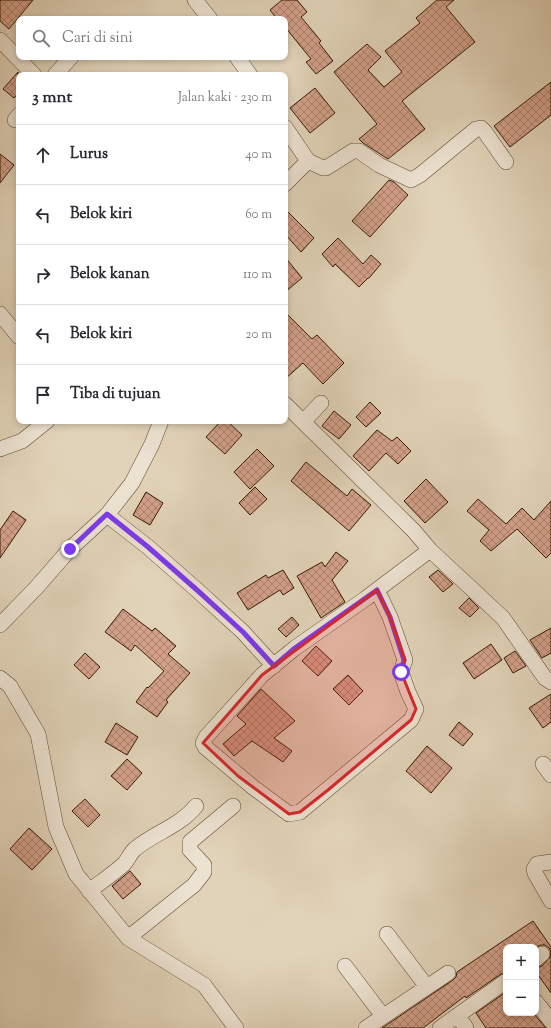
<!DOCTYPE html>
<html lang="id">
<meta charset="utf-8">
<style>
body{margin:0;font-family:"Sorts Mill Goudy",serif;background:#f2f2f3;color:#2b2b33}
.controls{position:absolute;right:12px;bottom:12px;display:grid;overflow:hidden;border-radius:8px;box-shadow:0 2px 6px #0003}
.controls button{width:36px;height:36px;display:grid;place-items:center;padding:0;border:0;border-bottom:1px solid #e1e1e2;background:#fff;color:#2b2b33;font:20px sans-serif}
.stop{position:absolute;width:12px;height:12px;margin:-9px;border:3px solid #7c3aed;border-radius:50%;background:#fff}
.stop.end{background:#7c3aed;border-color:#fff;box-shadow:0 1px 4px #0008}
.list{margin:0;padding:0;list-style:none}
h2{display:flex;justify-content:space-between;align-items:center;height:52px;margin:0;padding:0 16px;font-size:17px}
h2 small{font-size:13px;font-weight:400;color:#7c7c81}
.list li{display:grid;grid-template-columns:26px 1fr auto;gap:12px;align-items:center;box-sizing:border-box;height:60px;padding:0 16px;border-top:1px solid #e1e1e2}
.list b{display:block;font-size:15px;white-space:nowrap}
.list em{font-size:13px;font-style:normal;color:#7c7c81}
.icon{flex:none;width:22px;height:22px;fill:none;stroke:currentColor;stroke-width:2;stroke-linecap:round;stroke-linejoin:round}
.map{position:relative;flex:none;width:551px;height:1028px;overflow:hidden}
.search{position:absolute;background:#fff;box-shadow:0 2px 6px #0003;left:16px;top:16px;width:272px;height:44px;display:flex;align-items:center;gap:10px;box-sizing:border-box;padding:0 14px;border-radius:8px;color:#7c7c81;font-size:15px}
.panel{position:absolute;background:#fff;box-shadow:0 2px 6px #0003;left:16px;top:72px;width:272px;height:352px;border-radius:8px}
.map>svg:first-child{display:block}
.building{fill:url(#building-cross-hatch);stroke:#371904}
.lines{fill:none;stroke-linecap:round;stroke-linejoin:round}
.street-casing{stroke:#624831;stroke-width:16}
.street{stroke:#ece2d2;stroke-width:15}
.route{stroke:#7c3aed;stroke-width:5}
.marked{fill:#d62828;fill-opacity:0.2;stroke:#d62828;stroke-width:3;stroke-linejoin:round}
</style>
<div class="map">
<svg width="551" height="1028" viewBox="0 0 551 1028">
<defs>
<pattern id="building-cross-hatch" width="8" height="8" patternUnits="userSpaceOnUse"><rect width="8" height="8" fill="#d3a18a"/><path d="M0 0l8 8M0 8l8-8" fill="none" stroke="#ac826f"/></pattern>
</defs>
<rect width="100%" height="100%" fill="#e1d3b9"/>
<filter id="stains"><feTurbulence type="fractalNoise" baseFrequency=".005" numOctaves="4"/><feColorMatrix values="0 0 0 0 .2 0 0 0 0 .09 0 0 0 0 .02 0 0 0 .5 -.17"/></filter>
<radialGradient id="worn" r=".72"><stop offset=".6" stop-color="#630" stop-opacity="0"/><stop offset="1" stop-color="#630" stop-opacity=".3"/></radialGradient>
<path class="building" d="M0,0H33L9,29L0,21Z
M282,0H297L307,12L301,17L321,41L319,43L333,61L316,74L306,62L311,59L285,27V19H277L270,10Z
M437,0H454L446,7L475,42L402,101L425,129L388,159L363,143L359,139L377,124L334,72L367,44L381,57L368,70L384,87L402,72L385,51L420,23L416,18Z
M18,72L19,93L14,98L3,89Z
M551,82V115L510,147L494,126Z
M315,88L335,113L310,133L290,108Z
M0,154L14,165L0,183Z
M389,180L394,182L408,195L370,237L352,221Z
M285,209L314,238L301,252L285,234Z
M338,238L363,264L371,255L381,264L369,278H368L359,287L335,264L333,267L322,254Z
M285,257L302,278L285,292Z
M285,312L312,339L317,335L344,363L323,384L303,363L285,379Z
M370,402L381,413L366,427L356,417Z
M334,411L351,425L339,439L322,426Z
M221,421H227L242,435L225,454L206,437Z
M377,430L392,441L397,437L411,451L398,464L386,453L369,471L353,456Z
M257,449L274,466L250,489L234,472Z
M306,462L347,496L352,489L371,505L349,531L291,481Z
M426,479L448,502L425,523L404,501Z
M255,487L267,499L250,515L239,503Z
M146,492L163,503L150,525L133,515Z
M478,499L506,524L522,508L534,520L551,501V553L546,558L517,529L491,551L480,541L489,530L467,511Z
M13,511L26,520L0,558V530Z
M336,552L348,561L332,580L345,602L321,618L297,576L322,562L325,567Z
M283,570L294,588L283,595L280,590L248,610L237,593L266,575L268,578Z
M438,570L453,584L443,592L429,577Z
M469,598L479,608L470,617L459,608Z
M123,609L152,631L155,628L176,646L168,654L190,673L166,700L168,702L157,717L136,702L147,687L148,688L164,671L135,645L131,651L105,632Z
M292,617L299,625L286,637L278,629Z
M551,628V653L542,658L530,640Z
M491,644L502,660L474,679L463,663Z
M316,646L332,661L318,676L302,661Z
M515,651L526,666L513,673L504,658Z
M85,653L100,667L89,679L74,665Z
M348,675L363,691L349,705L333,689Z
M261,689L295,721L274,738L292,751L283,762L252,741L234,756L223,744L246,724L237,716Z
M551,694V722L543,728L529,708Z
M459,722L473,734L463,746L449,735Z
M116,723L138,737L127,755L105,742Z
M427,746L452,768L431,793L406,771Z
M127,759L142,773L127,790L111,776Z
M85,799L100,815L88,827L72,811Z
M29,828L52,849L32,870L10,849Z
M130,871L141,884L123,899L112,886Z
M533,921L551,947V993L536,972V968L542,966L550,957L551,952L549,948L545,945H541L536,947H506V972L501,974L466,998L465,996L423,1028H382L453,980L456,977L457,972Z
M506,992V1013H533L546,1028H486L476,1013Z"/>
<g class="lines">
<g class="street-casing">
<path id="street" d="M195,0L210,19
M0,40L34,75
M237,57L250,75
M55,75L71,57
M15,120L19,115
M285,127L308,161L323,168H326L353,151H359L379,165L411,180L420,175L476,129L481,128L485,132L506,162
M285,184L308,161
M0,314L19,337
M285,404L414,531L430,550L503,618L545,678L551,682
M303,422L321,403
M0,449L22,441L47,421
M107,515L132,483L152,444L161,421
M377,590L390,617L405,660L401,672L408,692L416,709L411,720L300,812L289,814L254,788L205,747L203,743L206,737L262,675L295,648L365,599L430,550
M0,625L36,588L70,549L107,515L148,547L197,590L243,632L274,666
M0,678L10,686L38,734L56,827L76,874L128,938L204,985L236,1028
M543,764L551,775
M551,862L537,864L534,869L535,873L551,901
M89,891C101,882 113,874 124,864C128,860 130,853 135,849C154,833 180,826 196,806
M387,934L427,987
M128,938L194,885L204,872V865L190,850V842L233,806
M536,959L542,954
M345,966L383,1016
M536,1002L551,1021
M458,1016L466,1028
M366,1028L448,973
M440,1028L506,981"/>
</g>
<use href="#street" class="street"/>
</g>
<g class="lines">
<path class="route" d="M70,549L107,514L148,547L197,590L243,632L274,666L295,648L377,590L390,617L404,660L401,672"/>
</g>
<path class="marked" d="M377,590L390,617L405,660L401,672L416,709L411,720L328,790L300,812L289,814L238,776L203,743L262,675Z"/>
<rect width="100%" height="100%" filter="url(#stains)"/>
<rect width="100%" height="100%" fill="url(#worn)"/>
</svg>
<div class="controls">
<button>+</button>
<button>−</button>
</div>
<div class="stop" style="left:401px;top:672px"></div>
<div class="stop end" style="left:70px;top:549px"></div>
<div class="search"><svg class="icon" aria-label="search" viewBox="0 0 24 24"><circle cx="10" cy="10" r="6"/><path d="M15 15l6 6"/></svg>Cari di sini</div>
<section class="panel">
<h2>3 mnt<small>Jalan kaki · 230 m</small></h2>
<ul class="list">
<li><svg class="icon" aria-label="ahead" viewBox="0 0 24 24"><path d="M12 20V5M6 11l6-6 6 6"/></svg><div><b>Lurus</b></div><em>40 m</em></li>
<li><svg class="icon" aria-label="left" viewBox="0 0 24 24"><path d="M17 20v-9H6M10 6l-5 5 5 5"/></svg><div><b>Belok kiri</b></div><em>60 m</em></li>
<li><svg class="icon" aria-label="right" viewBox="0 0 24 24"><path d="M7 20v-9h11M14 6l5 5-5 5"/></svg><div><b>Belok kanan</b></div><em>110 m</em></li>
<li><svg class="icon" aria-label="left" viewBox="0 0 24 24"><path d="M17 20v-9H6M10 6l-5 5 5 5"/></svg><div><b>Belok kiri</b></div><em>20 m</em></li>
<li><svg class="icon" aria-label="arrive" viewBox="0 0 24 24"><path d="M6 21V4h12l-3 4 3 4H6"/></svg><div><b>Tiba di tujuan</b></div></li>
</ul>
</section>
</div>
